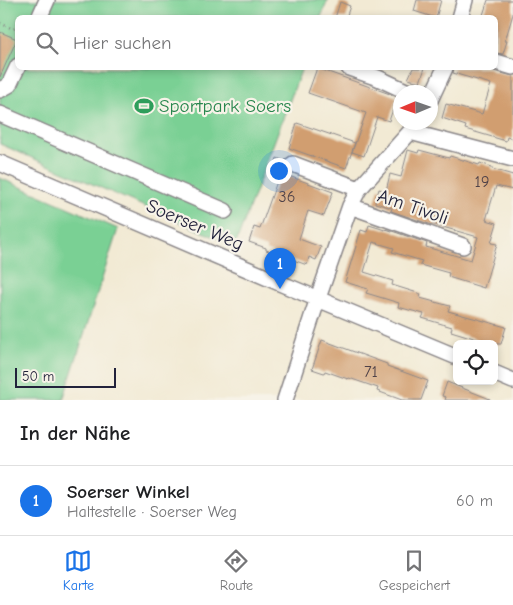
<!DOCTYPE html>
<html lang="de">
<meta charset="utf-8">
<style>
body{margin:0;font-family:"Comic Neue",sans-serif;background:#f6f6f6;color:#202124}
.controls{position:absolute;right:15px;bottom:15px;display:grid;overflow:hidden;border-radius:8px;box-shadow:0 2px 8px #0003}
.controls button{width:45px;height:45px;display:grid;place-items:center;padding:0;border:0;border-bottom:1px solid #e0e0e0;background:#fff;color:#202124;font:25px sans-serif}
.compass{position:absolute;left:393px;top:85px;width:45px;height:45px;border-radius:50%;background:#fff;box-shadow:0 2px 8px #0003;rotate:268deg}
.scale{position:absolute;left:15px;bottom:12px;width:101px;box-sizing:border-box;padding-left:5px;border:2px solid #22223b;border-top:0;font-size:14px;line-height:18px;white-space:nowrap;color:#22223b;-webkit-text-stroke:4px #f7f3e8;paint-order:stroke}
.you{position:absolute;left:278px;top:170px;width:18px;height:18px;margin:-12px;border:4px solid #fff;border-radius:50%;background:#1a73e8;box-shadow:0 0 0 8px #1a73e833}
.badge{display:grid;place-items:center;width:32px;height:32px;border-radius:50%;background:#1a73e8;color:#fff;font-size:16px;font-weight:700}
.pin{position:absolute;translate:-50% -41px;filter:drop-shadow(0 1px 2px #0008)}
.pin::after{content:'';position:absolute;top:26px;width:18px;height:15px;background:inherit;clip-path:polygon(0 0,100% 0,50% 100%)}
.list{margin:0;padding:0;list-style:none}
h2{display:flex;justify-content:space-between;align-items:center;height:65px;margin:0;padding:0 20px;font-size:21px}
h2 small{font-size:16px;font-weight:400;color:#757577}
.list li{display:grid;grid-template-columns:32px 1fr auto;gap:15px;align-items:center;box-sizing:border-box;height:70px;padding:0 20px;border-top:1px solid #e0e0e0}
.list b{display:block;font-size:19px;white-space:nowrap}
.list p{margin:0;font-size:16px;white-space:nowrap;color:#757577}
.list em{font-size:16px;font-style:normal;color:#757577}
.icon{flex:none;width:28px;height:28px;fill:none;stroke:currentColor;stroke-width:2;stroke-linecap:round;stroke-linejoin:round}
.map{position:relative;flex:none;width:513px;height:400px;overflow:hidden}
.search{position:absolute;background:#fff;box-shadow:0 2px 8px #0003;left:15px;right:15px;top:15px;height:55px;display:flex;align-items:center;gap:12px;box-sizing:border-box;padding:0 18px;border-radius:8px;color:#757577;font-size:19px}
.sheet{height:135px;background:#fff}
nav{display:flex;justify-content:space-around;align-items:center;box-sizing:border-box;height:70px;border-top:1px solid #e0e0e0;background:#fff;font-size:14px;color:#757577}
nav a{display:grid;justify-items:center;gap:2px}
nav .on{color:#1a73e8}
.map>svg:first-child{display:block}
.green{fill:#7ad094;stroke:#4e7968}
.building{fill:#d19e6f}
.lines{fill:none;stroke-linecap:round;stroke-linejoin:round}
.minor-casing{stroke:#8a8688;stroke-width:18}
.path{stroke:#8a8688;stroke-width:2.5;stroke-dasharray:1 4;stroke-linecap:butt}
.minor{stroke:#fff;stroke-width:15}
.labels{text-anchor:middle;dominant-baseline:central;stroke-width:4.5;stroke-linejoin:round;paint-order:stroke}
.number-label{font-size:16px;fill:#4e4148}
.leisure-label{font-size:19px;fill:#27864d;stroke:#f7f3e8;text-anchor:start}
.street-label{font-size:19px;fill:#22223b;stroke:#f7f3e8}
</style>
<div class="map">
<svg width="513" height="400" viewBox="0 0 513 400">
<rect width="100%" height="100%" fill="#f7f3e8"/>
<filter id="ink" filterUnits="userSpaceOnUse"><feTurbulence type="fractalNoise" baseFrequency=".02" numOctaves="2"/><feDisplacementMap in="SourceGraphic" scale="10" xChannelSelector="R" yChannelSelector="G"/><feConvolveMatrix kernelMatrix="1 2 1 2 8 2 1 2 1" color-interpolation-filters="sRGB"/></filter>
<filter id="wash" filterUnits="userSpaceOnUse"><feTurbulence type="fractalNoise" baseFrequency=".0096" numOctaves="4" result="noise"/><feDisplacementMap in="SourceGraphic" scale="20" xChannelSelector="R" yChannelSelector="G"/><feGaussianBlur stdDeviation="1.12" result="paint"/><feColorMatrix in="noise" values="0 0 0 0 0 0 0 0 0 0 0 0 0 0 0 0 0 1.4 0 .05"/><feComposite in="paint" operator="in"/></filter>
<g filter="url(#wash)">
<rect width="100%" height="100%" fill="#f2ead4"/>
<path class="green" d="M0,0H328L321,17L18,18V68H302L235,246L0,144Z
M0,178L118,229L63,400H0Z"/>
<g id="blocks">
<path class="building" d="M417,0H441L436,18L414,11Z
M488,0H513V14L505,41H507L503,54L496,53V18H482Z
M340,2L350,6L346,18H335Z
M0,32L17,39L0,77Z
M317,68L387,93L397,97L389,121L377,117L364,156L352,152L366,113L308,93Z
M413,68H425L420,82L408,79Z
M454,68H489L493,71L513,76V139L507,137L506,141L465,129L466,126L442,118L446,104L482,114L491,84L453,73Z
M297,123L355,143L346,168L289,148Z
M408,150L418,153L419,150L449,158L450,156L479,165L480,163L492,167V169L513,175V190L496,186L486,220L497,223L491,243L497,244L484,288L448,277L449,273L420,265L422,261L392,252L394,248L373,242L364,272L393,281L392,285L421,294L420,298L450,306L448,311L506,327L501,344H476L477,339L451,331L452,327L422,318L424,314L398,307L399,303L366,293L368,289L345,282L361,230L367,232L369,225L385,230L386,229L427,243L426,247L471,260L478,237L432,224V225L391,211L392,208L375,203L379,189L386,191L390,174L401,177Z
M277,158L284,161V166L287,171L286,175L333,192L324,216L308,211L299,239L321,247L316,260L309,257L307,265L266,250V248L249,242L254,227L260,229L280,173L273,171Z
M322,340L387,364V366L428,381L421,400H402L377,391L378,388L349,378L348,379L325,371L324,373L312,369Z
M447,382L490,399V400H445L446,397L442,396Z"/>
</g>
</g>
<g filter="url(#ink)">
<use href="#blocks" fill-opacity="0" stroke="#8a8688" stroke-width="1"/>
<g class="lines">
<g class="minor-casing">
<path id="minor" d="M39,18L47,0
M460,18L465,0
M496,62L513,67
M349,68L378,78L408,92
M0,90L9,85L18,66
M430,100L445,68
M0,114L225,211
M410,132L513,159
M0,163L282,284L457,357
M293,164L359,189
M350,206L463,246
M494,373L513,381
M285,400L318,298L350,206L359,189L410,132L416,122"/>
</g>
<path class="path" d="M0,23L13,29L18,27"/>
<use href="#minor" class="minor"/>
</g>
</g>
<defs>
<g id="stadium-bare" transform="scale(1.5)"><path d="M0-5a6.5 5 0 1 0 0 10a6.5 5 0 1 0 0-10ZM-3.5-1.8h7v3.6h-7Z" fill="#2e9e5b" stroke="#f7f3e8" stroke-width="2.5" paint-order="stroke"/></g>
</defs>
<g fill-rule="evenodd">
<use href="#stadium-bare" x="144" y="106"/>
</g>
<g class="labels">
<g class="number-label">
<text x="482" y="182">19</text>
<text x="287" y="197">36</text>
<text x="371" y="372">71</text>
</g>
<g class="leisure-label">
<text x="159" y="106">Sportpark Soers</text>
</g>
<g class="street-label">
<text transform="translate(413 207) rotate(19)">Am Tivoli</text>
<text transform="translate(195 225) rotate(23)">Soerser Weg</text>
</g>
</g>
</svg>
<div class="controls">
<button><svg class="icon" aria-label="locate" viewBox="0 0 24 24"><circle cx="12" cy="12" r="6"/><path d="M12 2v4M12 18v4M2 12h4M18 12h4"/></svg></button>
</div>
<svg class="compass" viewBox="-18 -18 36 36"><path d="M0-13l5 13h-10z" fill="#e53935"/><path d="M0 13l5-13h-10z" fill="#757577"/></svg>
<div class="scale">50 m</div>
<div class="you"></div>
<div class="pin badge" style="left:280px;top:289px">1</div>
<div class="search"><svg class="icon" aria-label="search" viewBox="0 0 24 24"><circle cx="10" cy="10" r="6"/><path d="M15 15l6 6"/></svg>Hier suchen</div>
</div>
<section class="sheet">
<h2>In der Nähe<small></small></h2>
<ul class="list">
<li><span class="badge">1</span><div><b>Soerser Winkel</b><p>Haltestelle · Soerser Weg</p></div><em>60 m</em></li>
</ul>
</section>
<nav>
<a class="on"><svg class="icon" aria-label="map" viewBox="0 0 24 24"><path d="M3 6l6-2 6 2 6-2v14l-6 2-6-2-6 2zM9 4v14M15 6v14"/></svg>Karte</a>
<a><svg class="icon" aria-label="directions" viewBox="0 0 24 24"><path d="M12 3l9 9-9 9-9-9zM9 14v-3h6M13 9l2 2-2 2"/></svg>Route</a>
<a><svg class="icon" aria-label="saved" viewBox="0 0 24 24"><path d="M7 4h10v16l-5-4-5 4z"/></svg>Gespeichert</a>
</nav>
